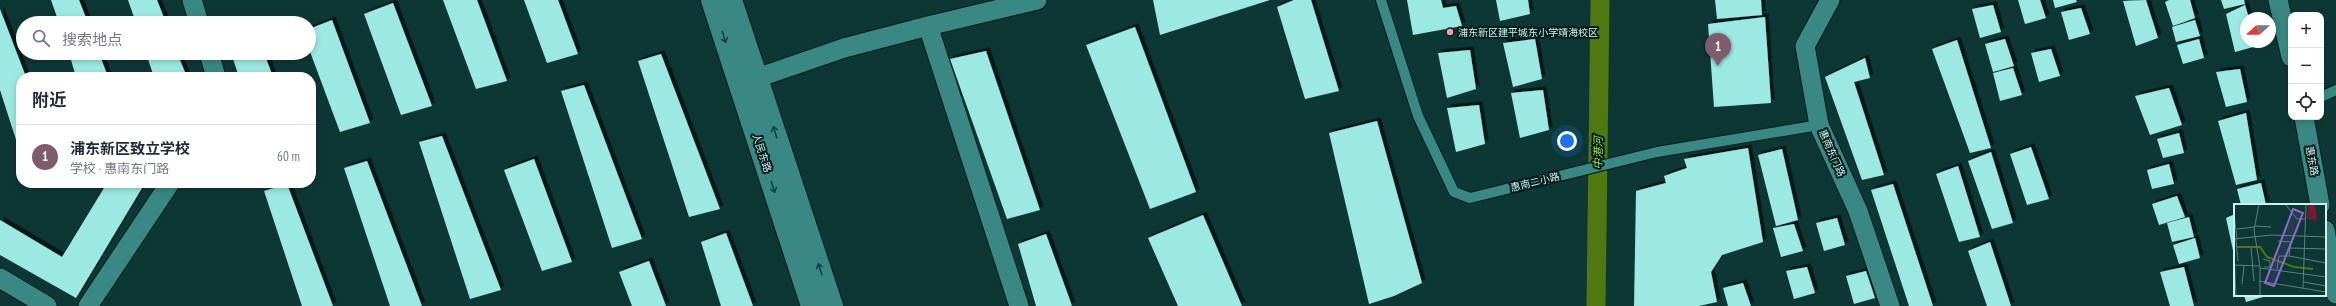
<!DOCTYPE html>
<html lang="zh">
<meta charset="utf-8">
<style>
body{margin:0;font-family:"PT Sans Narrow","Noto Sans SC",sans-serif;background:#f2f2f3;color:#1f2937}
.controls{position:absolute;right:12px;top:12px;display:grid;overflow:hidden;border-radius:8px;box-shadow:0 2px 6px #0003}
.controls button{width:36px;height:36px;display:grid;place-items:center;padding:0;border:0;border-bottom:1px solid #e0e1e3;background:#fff;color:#1f2937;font:20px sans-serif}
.compass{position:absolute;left:2240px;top:12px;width:36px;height:36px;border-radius:50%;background:#fff;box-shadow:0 2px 6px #0003;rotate:249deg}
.you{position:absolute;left:1567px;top:141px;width:14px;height:14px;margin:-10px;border:3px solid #fff;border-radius:50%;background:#1a73e8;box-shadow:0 0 0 6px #1a73e833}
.badge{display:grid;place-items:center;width:26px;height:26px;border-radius:50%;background:#7e5c69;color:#fff;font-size:13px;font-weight:700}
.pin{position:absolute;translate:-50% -33px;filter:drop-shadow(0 1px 2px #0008)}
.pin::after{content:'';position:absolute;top:21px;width:14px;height:12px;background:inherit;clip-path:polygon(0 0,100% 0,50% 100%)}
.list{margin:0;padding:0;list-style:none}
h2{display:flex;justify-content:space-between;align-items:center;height:52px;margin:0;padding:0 16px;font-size:17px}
h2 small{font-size:13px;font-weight:400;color:#747a83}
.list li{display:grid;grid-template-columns:26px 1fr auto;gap:12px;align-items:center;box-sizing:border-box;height:64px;padding:0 16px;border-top:1px solid #e0e1e3}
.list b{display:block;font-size:15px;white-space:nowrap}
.list p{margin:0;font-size:13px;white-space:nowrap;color:#747a83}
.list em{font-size:13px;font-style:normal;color:#747a83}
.icon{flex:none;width:22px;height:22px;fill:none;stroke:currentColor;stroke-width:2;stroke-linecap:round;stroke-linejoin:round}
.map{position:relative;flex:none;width:2336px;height:306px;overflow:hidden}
.search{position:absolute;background:#fff;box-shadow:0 2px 6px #0003;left:16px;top:16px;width:300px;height:44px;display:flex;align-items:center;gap:10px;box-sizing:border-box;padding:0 14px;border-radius:22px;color:#747a83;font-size:15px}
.panel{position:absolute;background:#fff;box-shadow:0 2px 6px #0003;left:16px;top:72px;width:300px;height:116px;border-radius:16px}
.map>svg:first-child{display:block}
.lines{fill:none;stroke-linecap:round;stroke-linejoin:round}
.canal{stroke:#4f7811;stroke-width:19}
.building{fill:#9ce9e3;filter:url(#shadow)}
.service-casing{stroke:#041d1b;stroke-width:12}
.minor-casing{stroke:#041d1b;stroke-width:21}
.tertiary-casing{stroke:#041d1b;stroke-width:24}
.service{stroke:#3a8883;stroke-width:10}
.minor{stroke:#3a8883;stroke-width:19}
.tertiary{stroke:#3a8883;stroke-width:22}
.oneway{stroke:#144240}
.poi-dot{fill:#f39aa7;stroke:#001d1c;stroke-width:1.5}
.labels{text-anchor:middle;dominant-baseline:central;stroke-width:4;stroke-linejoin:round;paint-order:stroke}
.poi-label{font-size:10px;fill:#cef2ef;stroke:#001d1c;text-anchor:start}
.street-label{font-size:10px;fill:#cef2ef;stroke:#001d1c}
.water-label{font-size:11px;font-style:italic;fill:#a0d85f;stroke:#001d1c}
.inset-river{fill:none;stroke:#4f7811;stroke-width:2}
.inset-road{fill:none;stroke:#5a827f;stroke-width:1}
.view{fill:#9467cd;fill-opacity:0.15;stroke:#9467cd;stroke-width:2}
.inset-edge{fill:none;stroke:#cef2ef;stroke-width:2}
</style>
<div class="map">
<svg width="2336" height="306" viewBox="0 0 2336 306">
<defs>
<filter id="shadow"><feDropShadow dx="3.5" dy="-3.5" stdDeviation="0" flood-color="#0009"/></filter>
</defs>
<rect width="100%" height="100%" fill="#0d3735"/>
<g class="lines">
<path class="canal" d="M1596,306L1600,0"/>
</g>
<path class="building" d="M51,0H79L88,23H59Z
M128,0H157L166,23H136Z
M443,0H477L507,81L476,89Z
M524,0H558L578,54L547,63Z
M1153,0H1270L1160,35Z
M1294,0H1311L1339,91L1305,99L1277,7Z
M1407,0H1441L1443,8L1456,6L1462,26L1413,35Z
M1496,0H1528L1530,14L1500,21Z
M1715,0H1761L1762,15L1717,19Z
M2018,0H2040L2046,18L2025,24Z
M2053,0H2076L2077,2L2055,8Z
M2146,0L2158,38L2136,46L2123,1Z
M2169,0H2190L2195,18L2173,26L2165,2Z
M2221,0H2244L2245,4L2224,9Z
M393,3L432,106L401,115L364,14Z
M1993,5L2001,32L1980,38L1972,9Z
M2245,5L2249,18H2246V42H2256L2257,46L2235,52L2226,14Z
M2081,8L2090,34L2069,40L2061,12Z
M0,9L26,77H21L19,149L0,90Z
M1765,17L1771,103L1714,107L1708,24Z
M332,20L370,123L340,132L309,49V29Z
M2195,20L2200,36L2176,42L2172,27Z
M1135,27L1196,192L1150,209L1086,45Z
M1535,39L1542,79L1513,87L1503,43Z
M2005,39L2014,66L1993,72L1985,44Z
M2199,39L2204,58L2183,64L2177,45Z
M1957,40L1991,148L1970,153L1932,49Z
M2051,49L2060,76L2039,82L2031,53Z
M1470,50L1476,89L1447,98L1438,53Z
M986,51L1040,210L1007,219L950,59Z
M69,53H99L108,77H76Z
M146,53H177L187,77H154Z
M249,53H264L273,77H239L233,59Z
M661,54L720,209L689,217L638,61Z
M1865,58L1870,78L1854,82L1884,175L1862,180L1825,77Z
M2013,68L2022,95L2000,101L1993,73Z
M2240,69L2247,102L2226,107L2216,72Z
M584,85L642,239L612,248L561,91Z
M2169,88L2182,125L2150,135L2135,96Z
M1543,90L1549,130L1520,138L1511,93Z
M1479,105L1485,144L1456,152L1447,108Z
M2246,113L2257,180L2236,185L2218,121Z
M1377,121L1422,283L1394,296L1369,304L1329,133Z
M2179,133L2184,153L2163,158L2157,139Z
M442,136L501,290L470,299L419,142Z
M2031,147L2049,199L2027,205L2010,154Z
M1748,148L1763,242L1722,255L1711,272L1717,302L1699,306H1634L1636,191L1666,183L1664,176L1687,168L1684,159Z
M1782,149L1798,220L1776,226L1758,155Z
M1991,152L2013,223L1992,229L1968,161Z
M534,159L572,262L542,271L504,170Z
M367,161L422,306H390L344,168Z
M2169,164L2174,184L2152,189L2147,170Z
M1958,166L1980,237L1959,242L1936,174Z
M107,183H145L76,298L0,255V220L62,257Z
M2261,183L2266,205H2241L2237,189Z
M287,184L333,306H302L264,191Z
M1893,184L1933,306H1909L1871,190Z
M2177,196L2185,217L2159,225L2152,204Z
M2235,214V255H2234L2226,218Z
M1203,215L1242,306H1178L1148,238Z
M2189,217L2194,237L2172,242L2167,223Z
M1837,218L1845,245L1824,251L1816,223Z
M1794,224L1803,251L1781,257L1773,228Z
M726,233L753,306H721L701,242Z
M1046,234L1072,306H1036L1018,244Z
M2195,238L2200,258L2179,264L2173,245Z
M1990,242L2011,306H1987L1968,251Z
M649,261L666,306H632L619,272Z
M1807,267L1815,293L1794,299L1786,271Z
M2184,267L2194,306H2170L2160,272Z
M1866,271L1875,298L1854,304L1846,276Z
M1743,283L1751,306H1728L1723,288Z
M2244,295H2263V297L2246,302Z"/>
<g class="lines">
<g class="service-casing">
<path id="service" d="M1381,0L1418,116L1454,192L1470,198L1657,152L1819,125
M2321,97L2336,90"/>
</g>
<g class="minor-casing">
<path id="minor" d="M192,0L199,23
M1830,0L1805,46L1819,125L1858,211L1890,306
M2278,0L2291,57
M209,53L216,77
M757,78L844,48L928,26
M2304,117L2320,205
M2325,230L2336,294
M0,278L47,306
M88,306L170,183
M1019,306L928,26L1037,0"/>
</g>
<g class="tertiary-casing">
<path id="tertiary" d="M712,0L812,306
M731,0L832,306"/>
</g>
<use href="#service" class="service"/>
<use href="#minor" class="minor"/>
<use href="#tertiary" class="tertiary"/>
</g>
<defs><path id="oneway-shaft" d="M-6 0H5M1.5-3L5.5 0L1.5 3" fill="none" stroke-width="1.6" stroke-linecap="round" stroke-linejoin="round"/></defs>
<g class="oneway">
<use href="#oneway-shaft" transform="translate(724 37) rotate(72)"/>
<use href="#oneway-shaft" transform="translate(775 132) rotate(-108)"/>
<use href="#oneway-shaft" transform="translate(773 187) rotate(72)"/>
<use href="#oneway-shaft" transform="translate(820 269) rotate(-108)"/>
</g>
<circle class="poi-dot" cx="1450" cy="32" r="4"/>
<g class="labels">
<g class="poi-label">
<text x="1458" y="32">浦东新区建平城东小学靖海校区</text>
</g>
<g class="street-label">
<text transform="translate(762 153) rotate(72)">人民东路</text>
<text transform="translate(1832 153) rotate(66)">惠南东门路</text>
<text transform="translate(2312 161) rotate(79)">惠东路</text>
<text transform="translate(1535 182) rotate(-14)">惠南二小路</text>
</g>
<g class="water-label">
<text transform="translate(1598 153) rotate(-89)">中港河</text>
</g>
</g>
<g transform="translate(2234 204)">
<rect width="92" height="92" fill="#0d3735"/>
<path d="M74,0H81L83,16L73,15Z" fill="#781a33"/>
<path class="inset-river" d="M3,43H26L33,53L60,63L79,65"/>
<path class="inset-road" d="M25,0L20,26L26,63V92M52,1L63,15H71M0,10L3,35M21,22L37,23M3,25L20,23M0,35L38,31L92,33M2,35L4,57M44,37L57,38L56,44L92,45M17,44L20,77M56,44L55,52L92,59M0,50L2,92M29,55L36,57V63H30M0,61L25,62M26,64L92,73M43,65L45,52H55M25,77L92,88M70,78L92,82M8,80L10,62M69,84L72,0"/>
<path class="view" d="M59,5L69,9L40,82L31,79Z"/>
<rect width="92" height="92" class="inset-edge"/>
</g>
</svg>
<div class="controls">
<button>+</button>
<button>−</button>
<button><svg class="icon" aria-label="locate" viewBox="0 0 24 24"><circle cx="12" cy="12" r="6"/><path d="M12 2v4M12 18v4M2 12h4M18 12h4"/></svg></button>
</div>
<svg class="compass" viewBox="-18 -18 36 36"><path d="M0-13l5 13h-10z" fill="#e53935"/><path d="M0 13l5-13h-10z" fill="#747a83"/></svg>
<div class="you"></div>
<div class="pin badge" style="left:1718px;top:66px">1</div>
<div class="search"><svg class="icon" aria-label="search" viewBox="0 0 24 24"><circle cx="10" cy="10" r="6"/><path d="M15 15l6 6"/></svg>搜索地点</div>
<section class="panel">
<h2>附近<small></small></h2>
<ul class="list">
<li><span class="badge">1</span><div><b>浦东新区致立学校</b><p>学校 · 惠南东门路</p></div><em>60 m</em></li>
</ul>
</section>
</div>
